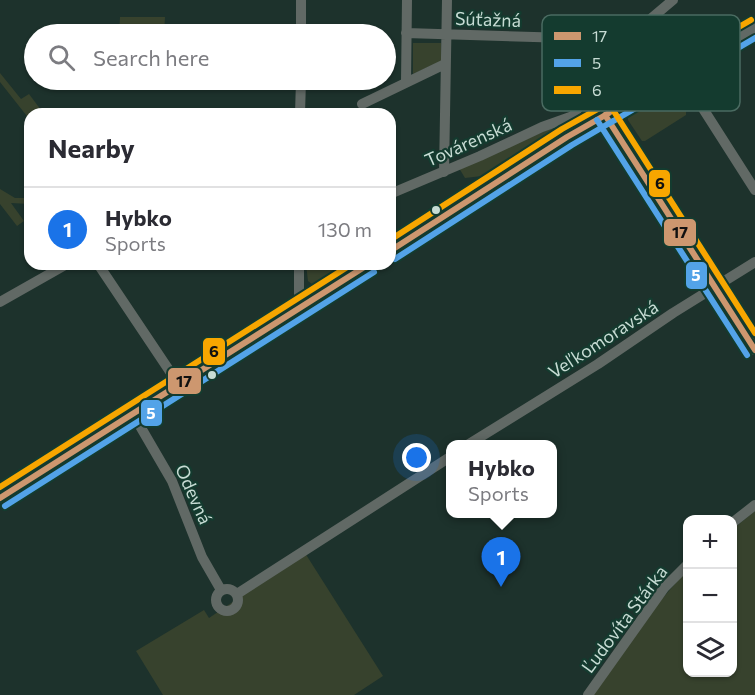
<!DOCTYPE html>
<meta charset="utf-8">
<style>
body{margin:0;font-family:Commissioner,sans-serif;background:#f2f2f3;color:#2b2b33}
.controls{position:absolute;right:18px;bottom:18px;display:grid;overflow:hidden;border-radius:12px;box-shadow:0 2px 4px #0004}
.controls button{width:54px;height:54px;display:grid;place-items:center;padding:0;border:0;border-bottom:2px solid #e1e1e2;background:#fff;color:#2b2b33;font:30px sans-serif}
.you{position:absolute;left:417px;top:458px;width:21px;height:21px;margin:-15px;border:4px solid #fff;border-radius:50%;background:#1a73e8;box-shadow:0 0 0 9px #1a73e833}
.badge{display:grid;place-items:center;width:39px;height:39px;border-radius:50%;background:#1a73e8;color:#fff;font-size:20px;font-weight:700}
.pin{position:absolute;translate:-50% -50px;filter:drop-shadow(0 2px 3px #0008)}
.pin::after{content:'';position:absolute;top:32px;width:21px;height:18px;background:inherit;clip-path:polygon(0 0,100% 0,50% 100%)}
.popup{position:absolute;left:446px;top:440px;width:111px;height:78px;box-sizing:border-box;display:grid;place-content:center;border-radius:12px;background:#fff;filter:drop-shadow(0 2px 4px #0005);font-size:20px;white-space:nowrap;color:#7c7c81}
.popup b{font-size:22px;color:#2b2b33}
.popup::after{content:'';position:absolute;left:50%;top:100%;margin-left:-12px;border:12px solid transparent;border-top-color:#fff}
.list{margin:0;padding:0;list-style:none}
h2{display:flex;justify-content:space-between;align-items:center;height:78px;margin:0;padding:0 24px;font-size:26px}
h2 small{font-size:20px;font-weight:400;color:#7c7c81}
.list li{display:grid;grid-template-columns:39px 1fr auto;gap:18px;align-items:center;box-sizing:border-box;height:84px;padding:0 24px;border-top:2px solid #e1e1e2}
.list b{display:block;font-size:22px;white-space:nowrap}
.list p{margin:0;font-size:20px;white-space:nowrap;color:#7c7c81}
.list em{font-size:20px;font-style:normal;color:#7c7c81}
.icon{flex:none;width:33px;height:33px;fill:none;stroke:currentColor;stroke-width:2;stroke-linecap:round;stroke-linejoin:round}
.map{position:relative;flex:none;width:755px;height:695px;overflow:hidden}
.search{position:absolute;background:#fff;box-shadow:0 2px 4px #0004;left:24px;top:24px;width:372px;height:66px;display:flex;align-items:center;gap:15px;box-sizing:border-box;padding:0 21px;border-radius:33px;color:#7c7c81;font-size:22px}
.panel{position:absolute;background:#fff;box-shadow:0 2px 4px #0004;left:24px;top:108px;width:372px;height:162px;border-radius:18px}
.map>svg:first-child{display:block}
.green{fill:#37422d}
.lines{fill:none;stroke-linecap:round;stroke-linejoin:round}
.minor{stroke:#616965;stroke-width:10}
.bus-1-casing{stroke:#143b2f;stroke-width:10}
.bus-2-casing{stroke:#143b2f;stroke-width:10}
.bus-3-casing{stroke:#143b2f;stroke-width:10}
.bus-1{stroke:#cd976f;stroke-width:6}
.bus-2{stroke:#53a3e8;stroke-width:6}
.bus-3{stroke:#f7a600;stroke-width:6}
.bus-dot{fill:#c7dcd4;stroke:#143b2f;stroke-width:2}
.labels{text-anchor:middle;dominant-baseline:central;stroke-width:4.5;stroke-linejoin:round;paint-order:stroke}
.street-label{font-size:18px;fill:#c7dcd4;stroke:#143b2f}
.key{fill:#143b2f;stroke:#4a6b61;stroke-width:1.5}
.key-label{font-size:16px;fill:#c7dcd4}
.line-badge{stroke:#143b2f;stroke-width:2}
.badge-label{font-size:16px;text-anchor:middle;font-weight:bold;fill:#fff}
.pale-badge-label{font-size:16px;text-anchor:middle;font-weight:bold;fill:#111}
</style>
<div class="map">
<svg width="755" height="695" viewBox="0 0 755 695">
<rect width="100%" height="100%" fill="#1d322c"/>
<path class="green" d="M120,17H165L164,34H119Z
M413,43H441V61L413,74Z
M0,73L21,99L29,94L44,114H30V120L0,82Z
M670,91H673L686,111V115L645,141H642L628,120V117Z
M552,128L556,134L486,178L482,176L465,178L459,168Z
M0,189L15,198H30V204L11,203L24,221L17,226L0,204Z
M306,264H350L316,287L308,281Z
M755,511V695H593L642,622L687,570L688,672H732L733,529Z
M305,553L383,676L354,695H163L136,651L204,610L209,618Z"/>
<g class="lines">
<path class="minor" d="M406,33L568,38
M301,34V0
M679,71L755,190
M406,81L407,0
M362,104L445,64
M300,114L301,80
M605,115L755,350
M605,115L679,71L755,28
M444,172L447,0
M390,194L480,156L542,127L573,116L613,54L622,43L673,0
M390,251L567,137L609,113
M98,264L179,385
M299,264V308
M0,302L67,264
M133,414L172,481L202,557L221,590
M469,444L598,364L673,313L755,262
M0,498L369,264
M732,523L755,505
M216 600a11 11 0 1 1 22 0a11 11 0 1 1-22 0Z
M237,594L450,457
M588,695L664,588L688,564"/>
<g class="bus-1-casing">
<path id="bus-1" d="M605,115L755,350
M390,251L567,137L609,113
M0,498L369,264"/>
</g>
<g class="bus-2-casing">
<path id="bus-2" d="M597,120L747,355
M610,123L755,38
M395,259L572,145L613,121
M5,506L374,272"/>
</g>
<g class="bus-3-casing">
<path id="bus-3" d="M600,107L751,20
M613,110L755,333
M390,240L562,129L605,105
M0,487L352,264"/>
</g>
<use href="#bus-1" class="bus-1"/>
<use href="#bus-2" class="bus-2"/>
<use href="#bus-3" class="bus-3"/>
</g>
<g class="bus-dot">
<circle cx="436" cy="210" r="5"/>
<circle cx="212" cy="375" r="5"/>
</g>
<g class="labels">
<g class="street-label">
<text transform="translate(488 19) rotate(2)">Súťažná</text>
<text transform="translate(468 142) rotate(-24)">Továrenská</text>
<text transform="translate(603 339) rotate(-33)">Veľkomoravská</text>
<text transform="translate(194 494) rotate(66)">Odevná</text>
<text transform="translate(624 619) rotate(-53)">Ľudovíta Stárka</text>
</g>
</g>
<rect x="542" y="15" width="198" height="96" rx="9" class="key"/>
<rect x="554" y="32" width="27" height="8" fill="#cd976f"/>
<rect x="554" y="59" width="27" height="8" fill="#53a3e8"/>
<rect x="554" y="86" width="27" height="8" fill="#f7a600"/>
<g class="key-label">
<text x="592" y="42">17</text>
<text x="592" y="69">5</text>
<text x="592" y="96">6</text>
</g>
<g class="line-badge">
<rect x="648" y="169" width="23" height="29" rx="6" fill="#f7a600"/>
<rect x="663" y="218" width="34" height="29" rx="6" fill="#cd976f"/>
<rect x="685" y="261" width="23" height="29" rx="6" fill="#53a3e8"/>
<rect x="202" y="337" width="24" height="29" rx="6" fill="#f7a600"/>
<rect x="167" y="367" width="35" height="28" rx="6" fill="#cd976f"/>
<rect x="140" y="399" width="23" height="28" rx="6" fill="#53a3e8"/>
</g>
<g class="badge-label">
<text x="696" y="281">5</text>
<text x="151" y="419">5</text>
</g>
<g class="pale-badge-label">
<text x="660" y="189">6</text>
<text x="680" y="238">17</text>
<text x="214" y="357">6</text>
<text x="184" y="387">17</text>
</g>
</svg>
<div class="controls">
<button>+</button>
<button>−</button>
<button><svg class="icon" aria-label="layers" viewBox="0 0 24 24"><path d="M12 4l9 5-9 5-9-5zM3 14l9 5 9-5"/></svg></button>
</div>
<div class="you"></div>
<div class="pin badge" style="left:501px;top:587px">1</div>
<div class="popup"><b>Hybko</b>Sports</div>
<div class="search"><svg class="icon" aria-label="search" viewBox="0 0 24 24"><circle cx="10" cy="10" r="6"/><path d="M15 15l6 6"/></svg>Search here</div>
<section class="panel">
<h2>Nearby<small></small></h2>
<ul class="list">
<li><span class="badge">1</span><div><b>Hybko</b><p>Sports</p></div><em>130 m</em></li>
</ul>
</section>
</div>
